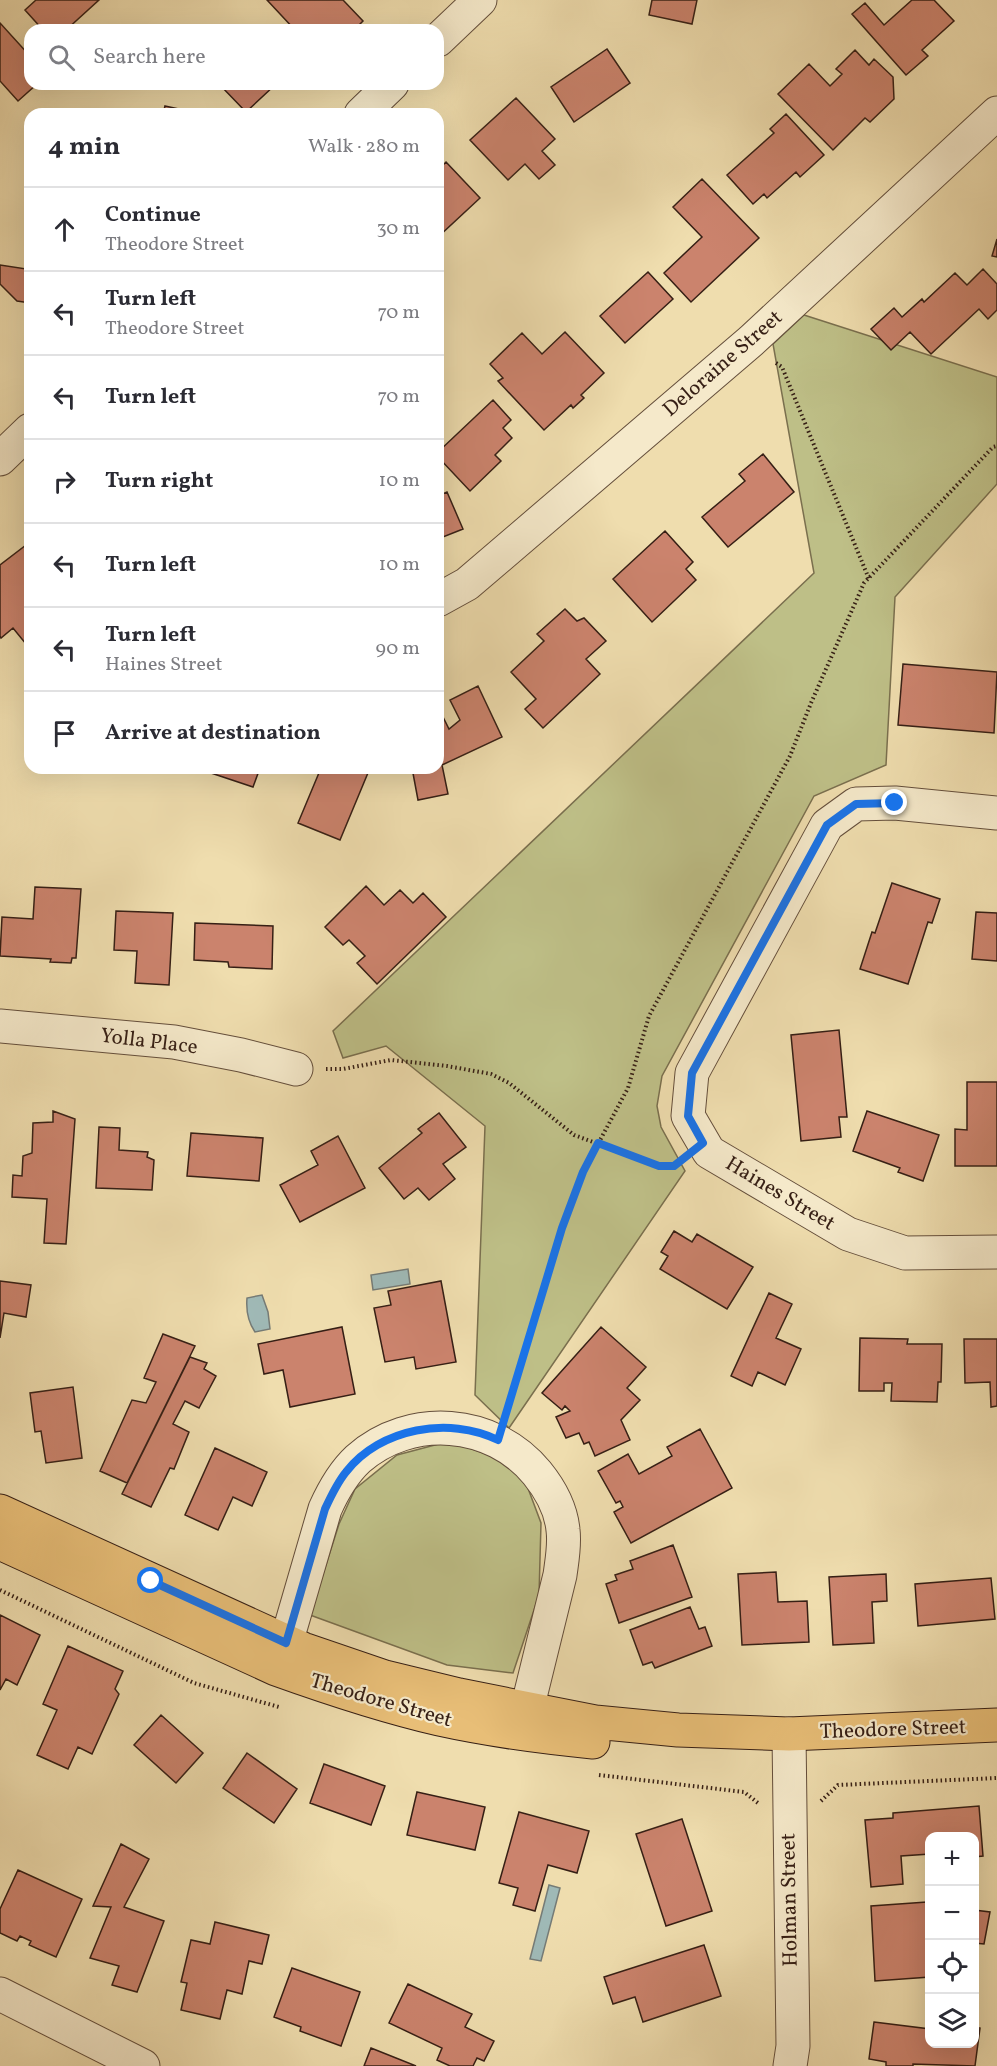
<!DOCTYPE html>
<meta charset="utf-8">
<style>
body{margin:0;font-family:Vollkorn,serif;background:#f2f2f3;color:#2b2b33}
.controls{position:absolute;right:18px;bottom:18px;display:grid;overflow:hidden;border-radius:12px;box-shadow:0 6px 24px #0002}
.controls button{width:54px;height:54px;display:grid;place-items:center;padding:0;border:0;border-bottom:2px solid #e1e1e2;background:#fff;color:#2b2b33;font:30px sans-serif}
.stop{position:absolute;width:18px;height:18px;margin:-14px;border:4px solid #1a73e8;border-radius:50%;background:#fff}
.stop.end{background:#1a73e8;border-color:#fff;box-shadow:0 2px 6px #0008}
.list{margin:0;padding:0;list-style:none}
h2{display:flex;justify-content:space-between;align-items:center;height:78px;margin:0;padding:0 24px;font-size:26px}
h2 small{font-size:20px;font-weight:400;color:#7c7c81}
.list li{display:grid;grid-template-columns:39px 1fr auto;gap:18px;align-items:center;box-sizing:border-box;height:84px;padding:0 24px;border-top:2px solid #e1e1e2}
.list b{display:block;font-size:22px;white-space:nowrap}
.list p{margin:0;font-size:20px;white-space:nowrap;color:#7c7c81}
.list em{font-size:20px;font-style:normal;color:#7c7c81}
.icon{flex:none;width:33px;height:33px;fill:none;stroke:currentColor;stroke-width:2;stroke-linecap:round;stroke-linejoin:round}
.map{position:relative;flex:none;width:997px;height:2066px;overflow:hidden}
.search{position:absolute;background:#fff;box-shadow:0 6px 24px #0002;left:24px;top:24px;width:420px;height:66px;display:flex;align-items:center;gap:15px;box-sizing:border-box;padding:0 21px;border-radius:18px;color:#7c7c81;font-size:22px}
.panel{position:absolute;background:#fff;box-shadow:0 6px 24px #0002;left:24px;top:108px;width:420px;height:666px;border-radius:18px}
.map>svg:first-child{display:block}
.green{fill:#bebf87;stroke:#7a6f4e;stroke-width:1.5}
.water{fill:#9fb9b6;stroke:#757b76;stroke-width:1.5}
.building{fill:#cb836d;stroke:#361f15;stroke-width:1.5}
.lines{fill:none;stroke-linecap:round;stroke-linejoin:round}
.minor-casing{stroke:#644e3b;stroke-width:35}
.major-casing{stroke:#361f15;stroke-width:35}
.path{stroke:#361f15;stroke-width:4;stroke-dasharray:1.5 3;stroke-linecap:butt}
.minor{stroke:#f5e9ca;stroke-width:33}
.major{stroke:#e8be77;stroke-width:33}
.route{stroke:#1a73e8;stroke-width:8}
.labels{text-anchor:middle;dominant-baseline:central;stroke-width:4.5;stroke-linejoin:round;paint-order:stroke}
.street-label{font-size:21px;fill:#361f15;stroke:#f5e9ca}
</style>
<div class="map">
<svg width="997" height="2066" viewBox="0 0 997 2066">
<rect width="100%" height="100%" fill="#efddae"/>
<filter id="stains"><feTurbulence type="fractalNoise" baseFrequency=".00333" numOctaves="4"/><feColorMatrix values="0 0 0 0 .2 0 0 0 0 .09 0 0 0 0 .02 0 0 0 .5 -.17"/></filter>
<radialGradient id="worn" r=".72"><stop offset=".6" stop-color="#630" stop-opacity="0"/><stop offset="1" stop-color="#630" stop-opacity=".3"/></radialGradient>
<path class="green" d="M804,315L997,377V484L895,597L886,765L814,796L662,1076L657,1106L661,1127L685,1171L509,1428L475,1395L485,1126L386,1046L343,1058L333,1031L814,573L773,344Z
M450,1441L500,1459L526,1483L541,1523L539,1595L513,1673L447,1665L310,1615L339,1524L355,1489L397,1455Z"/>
<path class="water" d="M408,1269L410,1284L373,1290L371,1275Z
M262,1295L268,1312L270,1329L255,1332C248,1322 246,1310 247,1298Z
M549,1885L560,1888L541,1961L530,1959Z"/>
<path class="building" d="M36,0H99L66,30H43L25,10Z
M267,0H343L363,21L354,30H295Z
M652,0H697L692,24L649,15Z
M912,0H934L954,21L922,50L928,56L906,75L852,14L865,3L884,25Z
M0,23L30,56V84H37L18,101L0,81Z
M607,49L630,83L574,122L551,87Z
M855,50L869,65L874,59L893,77L894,99L870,122L865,118L833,150L778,94L809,64L830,86L842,74L836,69Z
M219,84H276L246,112Z
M516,98L555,139L542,151L555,165L539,179L525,164L508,180L470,140Z
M165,106L202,114H163Z
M786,114L824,155L800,177L796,172L767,198L764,194L753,204L727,175L774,133L770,129Z
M446,162L480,198L438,237V170Z
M702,179L759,238L691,302L664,273L702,237L673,207Z
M997,239V257L992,256Z
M30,242V303L17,301L0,284V265L26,269Z
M983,269L997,284V310L988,319L979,309L931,354L910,332L891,350L871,329L894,308L902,317L922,299L924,302L955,273L967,285Z
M648,272L673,299L625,343L600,316Z
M565,332L604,373L581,395L584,398L573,408L571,405L544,430L498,381L503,378L490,364L522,333L542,354Z
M493,400L511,420L503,428L512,438L495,455L501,461L470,491L438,457V452Z
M763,454L794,492L728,547L702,517L745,481L739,474Z
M447,492L463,529L438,539V496Z
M665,531L693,562L686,569L696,580L652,622L613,579Z
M30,542V641L26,644L13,628L1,638L0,636V565Z
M565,609L577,621L584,618L606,641L586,659L600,674L543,728L525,709L536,699L511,672L544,641L537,634Z
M903,664L997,672L994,733L898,725Z
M478,686L502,737L442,765L448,794L418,800L412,768H438V714L441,713L449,729L460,720L450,700Z
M196,768H260L253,787Z
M321,768H370L340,840L298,823Z
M892,883L940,899L932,923L928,922L908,984L860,969L872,932L875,933Z
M366,886L384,905L400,890L413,903L423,893L446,917L377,984L357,963L365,956L349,940L343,945L325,927Z
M35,887L81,889L76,958H72L71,963L50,962L51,959L0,956L2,917L33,919Z
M116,911L173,913L169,985L135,983L137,951L114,950Z
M976,912L997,913V961L972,959Z
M195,923L273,926L272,969L229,967L228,962L194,960Z
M839,1030L847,1117H839L841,1137L801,1141L791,1035Z
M967,1082H997V1166H955V1129L967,1130Z
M53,1111L75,1119L66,1244L44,1243L47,1199L12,1197L13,1175L22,1176L23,1156L32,1153L33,1123L53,1122Z
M867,1111L939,1135L923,1181L898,1172L900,1168L853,1151Z
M439,1113L466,1147L443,1164L455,1179L429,1200L418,1188L404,1199L379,1168L422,1133L418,1129Z
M99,1127L120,1128L119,1150L148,1152L147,1157L154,1160L152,1190L96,1188Z
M191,1133L263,1138L259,1181L187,1176Z
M338,1136L365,1188L300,1222L280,1185L318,1165L311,1151Z
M674,1231L692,1242L697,1234L753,1267L727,1309L660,1269L668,1256L661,1252Z
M0,1281L31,1285L26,1317L4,1313L0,1338Z
M441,1281L456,1362L416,1369L414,1357L385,1362L374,1308L391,1305L388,1291Z
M769,1293L792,1304L776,1338L801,1349L785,1385L758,1372L752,1386L731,1376Z
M342,1327L355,1394L290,1407L283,1370L264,1374L258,1344Z
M601,1327L646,1367L627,1388L640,1400L621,1420L630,1440L595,1456L589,1442L584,1444L579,1433L566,1438L556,1417L570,1411L565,1406L562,1410L542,1393Z
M163,1334L195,1346L127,1483L100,1471L132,1400L146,1403L156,1382L144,1378Z
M860,1338L908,1339L907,1344H942L941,1382H938L937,1402L891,1401L892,1383H884V1391H859Z
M964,1339H997V1406L991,1407L990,1382L965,1383Z
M190,1357L207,1363L204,1369L216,1376L199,1408L185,1401L173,1424L189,1432L174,1469L170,1468L151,1507L122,1494Z
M73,1387L82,1458L46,1463L41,1431L35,1432L30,1393Z
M700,1429L732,1488L631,1543L614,1512L623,1507L620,1501L616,1503L598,1471L628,1454L639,1474L672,1456L667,1447Z
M215,1448L267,1472L252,1506L233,1497L218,1530L185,1515Z
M673,1545L692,1597L619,1623L606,1584L617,1580L615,1575L633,1569L630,1561Z
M776,1572L778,1602L807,1601L809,1642L742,1645L738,1574Z
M886,1574L887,1601L872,1602L874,1643L833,1645L829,1577Z
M991,1578L995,1619L918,1626L915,1584Z
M690,1607L699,1629L705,1627L712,1646L655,1668L652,1662L643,1665L630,1630Z
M0,1615L40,1635L17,1685L6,1679L0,1690Z
M68,1646L123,1671L115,1689L119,1694L92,1754L78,1747L68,1769L37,1755L57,1710L43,1704Z
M161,1715L203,1753L176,1783L134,1745Z
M247,1753L297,1789L274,1823L223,1788Z
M324,1764L385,1786L371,1825L310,1803Z
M417,1792L485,1807L475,1850L407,1835Z
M979,1806L983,1856L974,1857V1836H930V1854L901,1856L903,1884L871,1887L865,1820L893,1818V1813Z
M519,1812L589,1831L577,1873L548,1865L535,1911L513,1905L518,1888L499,1883Z
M682,1819L712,1911L666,1926L636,1834Z
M121,1844L149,1859L124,1907L164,1921L137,1992L112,1985L119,1966L90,1958L111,1907L93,1906Z
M18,1870L82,1899L56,1957L29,1945L31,1941L20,1936L17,1941L0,1933V1909Z
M927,1902H930V1977L875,1981L871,1906Z
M974,1910L990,1912L984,1944L974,1943Z
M215,1922L269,1935L262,1964L249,1961L242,1994L227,1990L220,2019L181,2010L187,1983L181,1982L191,1940L210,1944Z
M704,1945L721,1996L643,2022L635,1997L613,2004L604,1977Z
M292,1968L360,1992L341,2046L300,2031L301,2027L274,2017Z
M408,1984L472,2014L465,2027L494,2041L484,2061L477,2058L473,2066H450L437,2060L442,2048L389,2023Z
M874,2022L930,2029V2044H974V2027L980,2028L975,2066L913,2064V2066H886V2062L869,2059Z
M371,2048L416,2066H364Z"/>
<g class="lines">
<g class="minor-casing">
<path id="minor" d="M438,40L480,0
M361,114L392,84
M0,459L30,430
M438,600L467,584L751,341L997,113
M997,813L895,803L856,804L827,825L692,1073L688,1116L709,1152L848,1234L905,1253L997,1252
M0,1026L174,1042L241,1055L296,1069
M286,1643L325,1509C333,1491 343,1473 358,1459C410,1413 493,1419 537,1473C550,1489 561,1509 563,1530C565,1545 562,1560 560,1575L527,1709
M789,1734L793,2046L790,2066
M0,1994L143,2066"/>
</g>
<g class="major-casing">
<path id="major" d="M0,1511L303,1649L385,1677L459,1695L595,1722L678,1730L789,1734L997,1725
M0,1543L276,1669C329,1688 383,1706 439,1719C489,1730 541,1737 593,1742"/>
</g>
<path class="path" d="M776,363L782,367L869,579
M326,1069H343L391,1060L447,1066L491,1074L509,1083L574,1135L659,1166H674L679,1162
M507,1411L562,1228L583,1172L628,1088L649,1016L790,756L811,703L864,583L993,447L997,446
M0,1590L194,1683L279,1707
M599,1775L744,1792L758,1803
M821,1801L838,1785L997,1778"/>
<use href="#minor" class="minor"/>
<use href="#major" class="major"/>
</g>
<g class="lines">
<path class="route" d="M151,1581L286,1643L325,1509C331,1496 337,1483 346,1472C380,1428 449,1416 498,1440L562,1228L583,1172L598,1143L659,1166H674L703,1143L688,1116L692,1073L827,825L856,804L895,803"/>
</g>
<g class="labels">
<g class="street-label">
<text transform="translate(723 364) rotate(-41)">Deloraine Street</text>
<text transform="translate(149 1042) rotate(7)">Yolla Place</text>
<text transform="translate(780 1194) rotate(31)">Haines Street</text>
<text transform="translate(381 1701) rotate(16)">Theodore Street</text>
<text transform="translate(893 1730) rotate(-2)">Theodore Street</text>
<text transform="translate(790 1900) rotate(-91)">Holman Street</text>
</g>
</g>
<rect width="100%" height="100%" filter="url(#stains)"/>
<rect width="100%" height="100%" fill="url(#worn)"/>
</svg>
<div class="controls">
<button>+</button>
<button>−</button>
<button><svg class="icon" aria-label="locate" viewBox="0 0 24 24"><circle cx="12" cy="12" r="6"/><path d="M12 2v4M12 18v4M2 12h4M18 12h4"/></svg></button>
<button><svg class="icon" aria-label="layers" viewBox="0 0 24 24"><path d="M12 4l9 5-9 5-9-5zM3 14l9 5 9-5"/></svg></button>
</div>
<div class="stop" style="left:151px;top:1581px"></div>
<div class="stop end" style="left:895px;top:803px"></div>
<div class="search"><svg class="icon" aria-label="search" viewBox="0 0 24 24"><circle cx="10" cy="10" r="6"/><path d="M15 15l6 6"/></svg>Search here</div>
<section class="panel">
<h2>4 min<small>Walk · 280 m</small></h2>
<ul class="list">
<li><svg class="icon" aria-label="ahead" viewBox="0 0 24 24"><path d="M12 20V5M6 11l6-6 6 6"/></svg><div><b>Continue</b><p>Theodore Street</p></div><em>30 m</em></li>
<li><svg class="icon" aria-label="left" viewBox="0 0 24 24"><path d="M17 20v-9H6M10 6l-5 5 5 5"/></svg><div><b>Turn left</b><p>Theodore Street</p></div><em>70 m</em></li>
<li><svg class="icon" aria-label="left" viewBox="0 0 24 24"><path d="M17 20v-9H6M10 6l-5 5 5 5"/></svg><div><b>Turn left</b></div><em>70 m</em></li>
<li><svg class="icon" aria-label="right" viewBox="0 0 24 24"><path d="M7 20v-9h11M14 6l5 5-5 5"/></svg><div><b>Turn right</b></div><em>10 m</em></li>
<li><svg class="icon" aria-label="left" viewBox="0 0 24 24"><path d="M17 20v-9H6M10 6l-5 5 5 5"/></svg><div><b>Turn left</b></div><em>10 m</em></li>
<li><svg class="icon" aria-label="left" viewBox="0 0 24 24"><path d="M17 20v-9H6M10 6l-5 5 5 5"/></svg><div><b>Turn left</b><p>Haines Street</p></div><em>90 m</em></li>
<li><svg class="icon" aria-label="arrive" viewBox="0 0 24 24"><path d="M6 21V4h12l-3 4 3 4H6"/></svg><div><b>Arrive at destination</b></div></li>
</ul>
</section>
</div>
